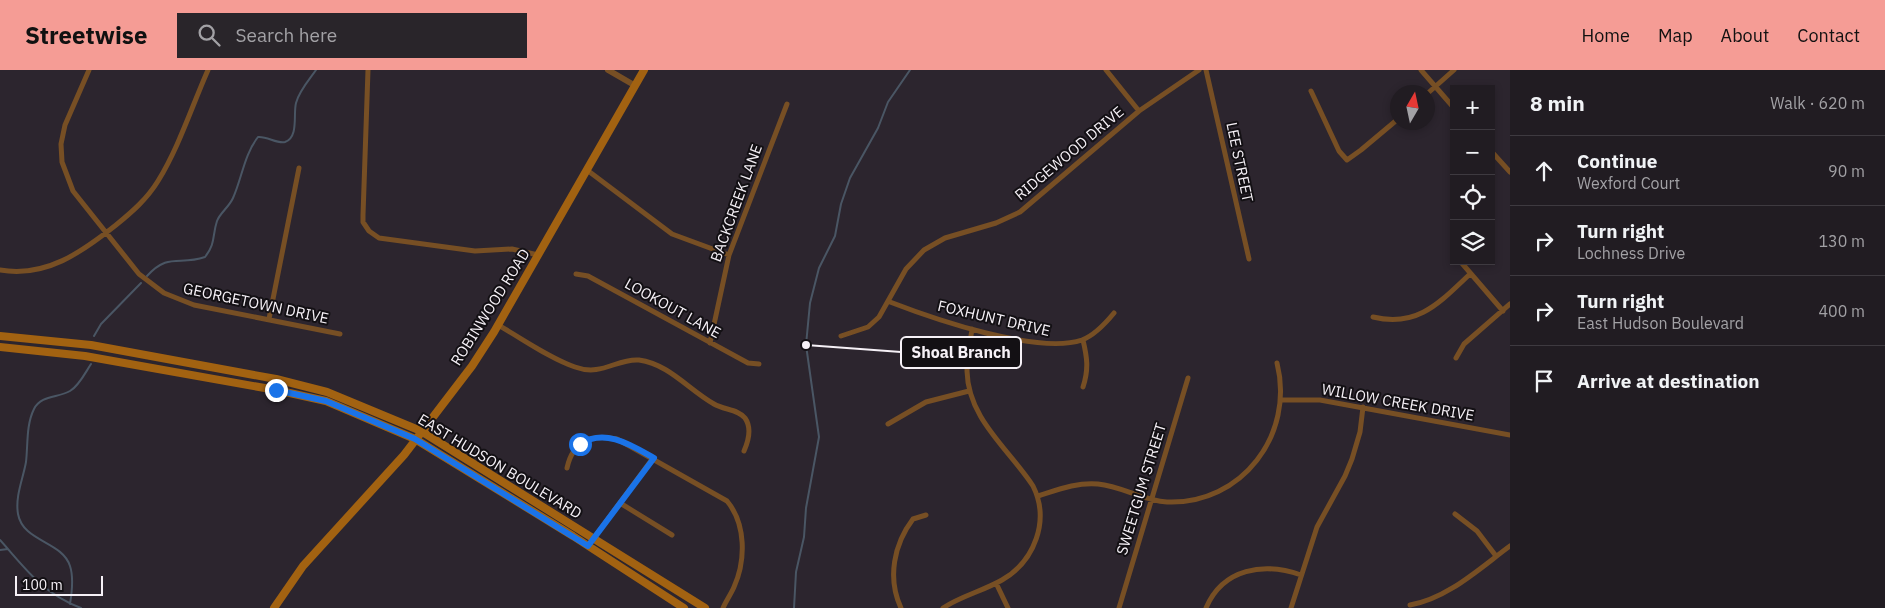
<!DOCTYPE html>
<meta charset="utf-8">
<style>
body{margin:0;font-family:"IBM Plex Sans",sans-serif;background:#29252a;color:#f1f3f6}
.controls{position:absolute;right:15px;top:15px;display:grid;overflow:hidden;border-radius:0px;box-shadow:0 2px 8px #0003}
.controls button{width:45px;height:45px;display:grid;place-items:center;padding:0;border:0;border-bottom:1px solid #3e3a40;background:#211c22;color:#f1f3f6;font:25px sans-serif}
.compass{position:absolute;left:1390px;top:15px;width:45px;height:45px;border-radius:50%;background:#211c22;box-shadow:0 2px 8px #0003;rotate:9deg}
.scale{position:absolute;left:15px;bottom:12px;width:88px;box-sizing:border-box;padding-left:5px;border:2px solid #f6f1f7;border-top:0;font-size:14px;line-height:18px;white-space:nowrap;color:#f6f1f7;-webkit-text-stroke:4px #131014;paint-order:stroke}
.stop{position:absolute;width:15px;height:15px;margin:-11px;border:4px solid #1a73e8;border-radius:50%;background:#fff}
.stop.end{background:#1a73e8;border-color:#fff;box-shadow:0 1px 5px #0008}
.list{margin:0;padding:0;list-style:none}
h2{display:flex;justify-content:space-between;align-items:center;height:65px;margin:0;padding:0 20px;font-size:21px}
h2 small{font-size:16px;font-weight:400;color:#a2a1a5}
.list li{display:grid;grid-template-columns:32px 1fr auto;gap:15px;align-items:center;box-sizing:border-box;height:70px;padding:0 20px;border-top:1px solid #3e3a40}
.list b{display:block;font-size:19px;white-space:nowrap}
.list p{margin:0;font-size:16px;white-space:nowrap;color:#a2a1a5}
.list em{font-size:16px;font-style:normal;color:#a2a1a5}
.icon{flex:none;width:28px;height:28px;fill:none;stroke:currentColor;stroke-width:2;stroke-linecap:round;stroke-linejoin:round}
.map{position:relative;flex:none;width:1510px;height:538px;overflow:hidden}
header{display:flex;align-items:center;gap:30px;box-sizing:border-box;height:70px;padding:0 25px;background:#f59c95;color:#111}
header strong{font-size:24px}
nav{display:flex;gap:28px;margin-inline-start:auto;font-size:18px}
.search{width:350px;height:45px;background:#29252a;display:flex;align-items:center;gap:12px;box-sizing:border-box;padding:0 18px;border-radius:0px;color:#a2a1a5;font-size:19px}
main{display:flex}
aside{flex:1;background:#211c22}
.map>svg:first-child{display:block}
.lines{fill:none;stroke-linecap:round;stroke-linejoin:round}
.stream{stroke:#4a5664;stroke-width:2}
.minor{stroke:#774f24;stroke-width:5}
.tertiary{stroke:#774f24;stroke-width:6}
.secondary{stroke:#a26211;stroke-width:8}
.route{stroke:#1a73e8;stroke-width:6}
.labels{text-anchor:middle;dominant-baseline:central;stroke-width:4;stroke-linejoin:round;paint-order:stroke}
.street-label{font-size:15px;fill:#f6f1f7;stroke:#131014}
.leader{fill:none;stroke:#f6f1f7;stroke-width:2}
.callout-dot{fill:#f6f1f7;stroke:#131014;stroke-width:2}
.callout{fill:#131014;stroke:#f6f1f7;stroke-width:2}
.callout-label{font-size:16px;text-anchor:middle;font-weight:bold;fill:#f6f1f7}
</style>
<header>
<strong>Streetwise</strong>
<div class="search"><svg class="icon" aria-label="search" viewBox="0 0 24 24"><circle cx="10" cy="10" r="6"/><path d="M15 15l6 6"/></svg>Search here</div>
<nav><a>Home</a><a>Map</a><a>About</a><a>Contact</a></nav>
</header>
<main>
<div class="map">
<svg width="1510" height="538" viewBox="0 0 1510 538">
<rect width="100%" height="100%" fill="#2c252e"/>
<g class="lines">
<path class="stream" d="M147,206C169,182 179,196 205,187C216,173 212,166 217,151C220,143 229,137 233,128C242,108 244,85 258,67C267,66 277,74 285,72C299,67 293,44 296,33C299,21 309,10 316,0
M94,266L101,254L141,213
M0,470C26,499 43,524 81,538
M0,480L8,479
M70,534C72,522 74,508 70,496C62,471 23,472 18,444C15,426 23,409 26,392C28,375 26,355 34,339C41,325 58,328 70,321C79,316 85,303 91,294
M794,538L796,502L804,467L806,438L819,367L806,275L810,233L819,198L835,166L841,134L850,108L878,58L888,32L910,0"/>
<path class="minor" d="M89,0L65,55L61,74L62,92L73,121L139,204L164,223L194,235L340,264
M368,0L363,145V152L369,161L379,168L475,181L512,179L538,185
M1106,0L1139,41
M1206,0L1249,189
M1421,0L1454,38
M1311,21L1339,81L1347,90L1361,80L1398,49
M1428,23L1454,0
M1491,81L1510,102
M587,100L672,164L729,185
M1453,183L1454,184
M1460,191L1503,241
M0,200C46,208 82,182 116,155C132,142 147,129 158,111C179,77 192,36 208,0
M576,204L588,206L748,293L759,294
M890,232C934,249 1038,285 1082,270C1095,265 1105,254 1114,243
M1373,247C1418,258 1440,232 1470,204
M269,249L299,98
M498,255C523,269 549,288 575,297C602,307 617,288 639,290C669,294 689,320 714,334C724,340 738,339 745,348C752,358 748,372 744,381
M841,266L868,257L879,247L906,199L924,180L945,168L996,153L1020,142L1139,41L1199,0
M710,273L729,185L787,34
M1456,288L1464,274L1510,234
M1083,317C1089,299 1087,287 1083,270
M1281,330H1320L1510,365
M888,354L926,332L969,321
M567,398C573,371 590,364 617,369L727,431C746,454 746,490 734,517C731,524 726,531 723,538
M1038,426C1057,420 1077,412 1098,414C1122,416 1143,431 1167,432C1242,435 1295,364 1277,293
M620,433L672,465
M1455,444L1477,461L1496,486
M588,476L653,388
M996,513L1008,538
M1410,535C1447,529 1480,498 1510,476
M901,538C887,508 894,474 913,449L926,445
M943,538C961,526 983,521 1002,510C1035,491 1050,450 1033,416C1009,379 968,349 967,301C967,287 970,273 972,259
M1119,538L1188,308
M1206,538C1223,498 1264,492 1301,505
M1291,538L1317,457L1345,406L1352,389L1360,362L1363,337"/>
<path class="tertiary" d="M608,0L634,15"/>
<path class="secondary" d="M0,266L91,275L276,309L327,322L421,361L705,538
M0,277L85,286L276,320L326,331L415,369L573,466L684,538
M274,538L303,496L404,385L472,296L494,262L644,0"/>
</g>
<g class="lines">
<path class="route" d="M276,320L326,331L415,369L588,476L654,388C631,375 605,358 580,374"/>
</g>
<g class="labels">
<g class="street-label">
<text transform="translate(1069 83) rotate(-40)">RIDGEWOOD DRIVE</text>
<text transform="translate(1240 92) rotate(78)">LEE STREET</text>
<text transform="translate(736 133) rotate(-70)">BACKCREEK LANE</text>
<text transform="translate(256 233) rotate(12)">GEORGETOWN DRIVE</text>
<text transform="translate(490 237) rotate(-58)">ROBINWOOD ROAD</text>
<text transform="translate(673 238) rotate(29)">LOOKOUT LANE</text>
<text transform="translate(994 248) rotate(13)">FOXHUNT DRIVE</text>
<text transform="translate(1398 332) rotate(10)">WILLOW CREEK DRIVE</text>
<text transform="translate(500 396) rotate(31)">EAST HUDSON BOULEVARD</text>
<text transform="translate(1141 419) rotate(-73)">SWEETGUM STREET</text>
</g>
</g>
<path class="leader" d="M806 275L901 282"/>
<circle class="callout-dot" cx="806" cy="275" r="5"/>
<rect class="callout" x="901" y="267" width="120" height="31" rx="5"/>
<g class="callout-label">
<text x="961" y="288">Shoal Branch</text>
</g>
</svg>
<div class="controls">
<button>+</button>
<button>−</button>
<button><svg class="icon" aria-label="locate" viewBox="0 0 24 24"><circle cx="12" cy="12" r="6"/><path d="M12 2v4M12 18v4M2 12h4M18 12h4"/></svg></button>
<button><svg class="icon" aria-label="layers" viewBox="0 0 24 24"><path d="M12 4l9 5-9 5-9-5zM3 14l9 5 9-5"/></svg></button>
</div>
<svg class="compass" viewBox="-18 -18 36 36"><path d="M0-13l5 13h-10z" fill="#e53935"/><path d="M0 13l5-13h-10z" fill="#a2a1a5"/></svg>
<div class="scale">100 m</div>
<div class="stop" style="left:580px;top:374px"></div>
<div class="stop end" style="left:276px;top:320px"></div>
</div>
<aside>
<h2>8 min<small>Walk · 620 m</small></h2>
<ul class="list">
<li><svg class="icon" aria-label="ahead" viewBox="0 0 24 24"><path d="M12 20V5M6 11l6-6 6 6"/></svg><div><b>Continue</b><p>Wexford Court</p></div><em>90 m</em></li>
<li><svg class="icon" aria-label="right" viewBox="0 0 24 24"><path d="M7 20v-9h11M14 6l5 5-5 5"/></svg><div><b>Turn right</b><p>Lochness Drive</p></div><em>130 m</em></li>
<li><svg class="icon" aria-label="right" viewBox="0 0 24 24"><path d="M7 20v-9h11M14 6l5 5-5 5"/></svg><div><b>Turn right</b><p>East Hudson Boulevard</p></div><em>400 m</em></li>
<li><svg class="icon" aria-label="arrive" viewBox="0 0 24 24"><path d="M6 21V4h12l-3 4 3 4H6"/></svg><div><b>Arrive at destination</b></div></li>
</ul>
</aside>
</main>
